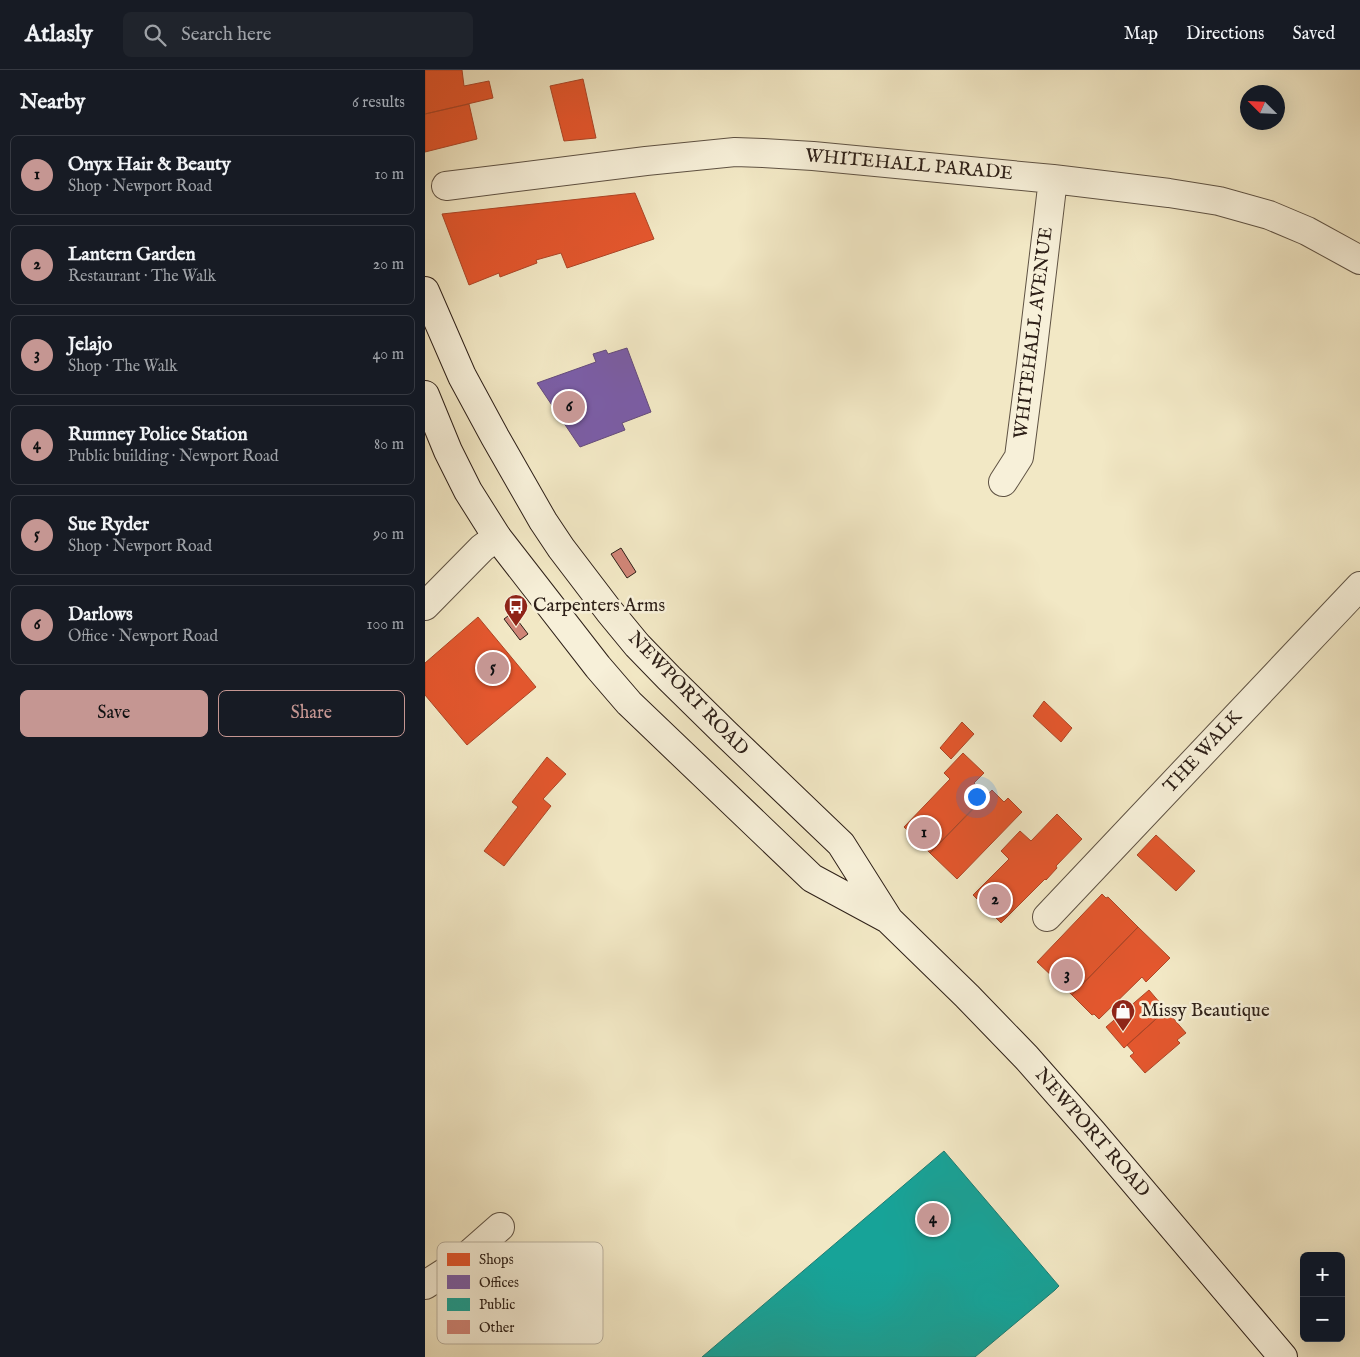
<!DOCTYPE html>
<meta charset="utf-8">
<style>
body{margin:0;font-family:"IM FELL English",serif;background:#20242c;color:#f1f3f6}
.controls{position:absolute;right:15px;bottom:15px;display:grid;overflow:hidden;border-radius:8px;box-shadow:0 5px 20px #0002}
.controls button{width:45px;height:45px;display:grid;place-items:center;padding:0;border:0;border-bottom:1px solid #363941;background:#171b24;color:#f1f3f6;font:25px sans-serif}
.compass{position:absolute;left:815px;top:15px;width:45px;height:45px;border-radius:50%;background:#171b24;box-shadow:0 5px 20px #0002;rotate:294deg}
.you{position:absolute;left:551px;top:726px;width:18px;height:18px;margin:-12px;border:4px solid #fff;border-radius:50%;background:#1a73e8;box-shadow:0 0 0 8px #1a73e833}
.badge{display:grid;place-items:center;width:32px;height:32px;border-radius:50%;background:#c59692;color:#111;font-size:16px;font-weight:700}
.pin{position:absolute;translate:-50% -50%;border:2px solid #fff;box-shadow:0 1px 5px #0006}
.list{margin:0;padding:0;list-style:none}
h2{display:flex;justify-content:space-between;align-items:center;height:65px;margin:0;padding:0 20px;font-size:21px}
h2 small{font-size:16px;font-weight:400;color:#9ea1a6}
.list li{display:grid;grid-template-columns:32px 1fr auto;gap:15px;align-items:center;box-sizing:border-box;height:80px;margin:0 10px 10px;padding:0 10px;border:1px solid #363941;border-radius:8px}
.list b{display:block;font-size:19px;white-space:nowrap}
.list p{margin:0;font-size:16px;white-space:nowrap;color:#9ea1a6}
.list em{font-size:16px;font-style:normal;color:#9ea1a6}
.actions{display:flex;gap:10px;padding:15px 20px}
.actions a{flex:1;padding:11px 0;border:1px solid #c59692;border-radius:8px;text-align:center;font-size:18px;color:#c59692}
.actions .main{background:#c59692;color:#111}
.icon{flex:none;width:28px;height:28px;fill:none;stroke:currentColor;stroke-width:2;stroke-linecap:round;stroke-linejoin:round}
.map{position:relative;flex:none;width:935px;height:1287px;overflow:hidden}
header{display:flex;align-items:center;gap:30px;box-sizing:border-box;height:70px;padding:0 25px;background:#171b24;border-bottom:1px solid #363941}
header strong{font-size:24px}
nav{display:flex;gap:28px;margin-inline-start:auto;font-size:18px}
.search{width:350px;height:45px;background:#20242c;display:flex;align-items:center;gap:12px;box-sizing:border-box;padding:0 18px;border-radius:8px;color:#9ea1a6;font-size:19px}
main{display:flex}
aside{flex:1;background:#171b24}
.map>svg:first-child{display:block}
.shops{fill:#e4572e;stroke:#ad4627}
.offices{fill:#7b5ea7;stroke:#644b7c}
.public{fill:#17a398;stroke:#1e7c72}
.building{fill:#d08577;stroke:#2e2018}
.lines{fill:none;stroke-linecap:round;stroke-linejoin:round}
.minor-casing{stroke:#5f5243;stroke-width:30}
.secondary-casing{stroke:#2e2018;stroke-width:30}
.minor{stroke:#f7f0d9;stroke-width:28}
.secondary{stroke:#f7f0d9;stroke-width:28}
.labels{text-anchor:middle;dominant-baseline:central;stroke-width:5;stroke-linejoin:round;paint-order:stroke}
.street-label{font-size:19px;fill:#2e2018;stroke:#f7f0d9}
.poi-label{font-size:19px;fill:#2e2018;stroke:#f7f0d9;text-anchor:start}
.key{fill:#f7f0d9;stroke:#bbb29f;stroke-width:1}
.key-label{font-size:14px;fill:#2e2018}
</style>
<header>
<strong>Atlasly</strong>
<div class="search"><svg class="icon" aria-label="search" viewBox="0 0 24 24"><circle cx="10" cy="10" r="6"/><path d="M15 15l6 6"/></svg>Search here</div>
<nav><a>Map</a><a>Directions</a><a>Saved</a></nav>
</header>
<main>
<aside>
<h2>Nearby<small>6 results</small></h2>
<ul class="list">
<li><span class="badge">1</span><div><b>Onyx Hair &amp; Beauty</b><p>Shop · Newport Road</p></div><em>10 m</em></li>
<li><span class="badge">2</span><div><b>Lantern Garden</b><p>Restaurant · The Walk</p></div><em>20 m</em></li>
<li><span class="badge">3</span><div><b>Jelajo</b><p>Shop · The Walk</p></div><em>40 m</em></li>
<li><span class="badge">4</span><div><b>Rumney Police Station</b><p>Public building · Newport Road</p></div><em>80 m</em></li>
<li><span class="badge">5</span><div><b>Sue Ryder</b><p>Shop · Newport Road</p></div><em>90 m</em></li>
<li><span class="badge">6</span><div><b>Darlows</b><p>Office · Newport Road</p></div><em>100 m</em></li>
</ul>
<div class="actions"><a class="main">Save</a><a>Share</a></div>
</aside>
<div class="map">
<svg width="935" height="1287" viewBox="0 0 935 1287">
<rect width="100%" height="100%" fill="#f2e8c5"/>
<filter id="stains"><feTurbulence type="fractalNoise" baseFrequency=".004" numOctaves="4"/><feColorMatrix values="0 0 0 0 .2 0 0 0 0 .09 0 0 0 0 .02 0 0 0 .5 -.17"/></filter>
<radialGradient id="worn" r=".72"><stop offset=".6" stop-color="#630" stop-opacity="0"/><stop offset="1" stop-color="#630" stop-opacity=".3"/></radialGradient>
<path class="shops" d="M0,0H37L39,16L64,11L68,28L0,44Z
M158,9L171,68L139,71L125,16Z
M44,34L52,69L0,82V44Z
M210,123L229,169L142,198L136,183L111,190L112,193L75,207L74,203L44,215L17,144Z
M53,547L111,617L42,675L0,625V593Z
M619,631L647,658L636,672L608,646Z
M537,652L549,664L526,689L515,678Z
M538,683L559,703L549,713L561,725L505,783L479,757L525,709L519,703Z
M122,687L141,704L118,729L126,736L79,796L59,781L93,737L87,732Z
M567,720L579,732L583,728L597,742L532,809L505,783Z
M632,744L657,769L631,796L632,798L621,810L620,809L576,853L548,825L584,789L576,781L595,761L606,771Z
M731,765L770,801L751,821L712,785Z
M677,824L681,828L683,827L713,857L647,925L612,892Z
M713,857L745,888L721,912L717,907L674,949L669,944L667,945L647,925Z
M724,920L741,940L699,978L681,957Z
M741,940L761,963L752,970L755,973L720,1003L705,986L709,983L702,975Z"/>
<path class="offices" d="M202,278L226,342L197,353L200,360L155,377L112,313L171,292L168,284L181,280L183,284Z"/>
<path class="public" d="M519,1081L634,1216L630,1220L550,1287H277Z"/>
<path class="building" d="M196,478L211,502L202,508L186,484Z
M87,543L103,564L95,570L79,549Z"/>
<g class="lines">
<g class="minor-casing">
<path id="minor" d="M21,116L221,91L310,82L338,83L388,86L628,109L744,123L794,131L844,145L882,161L935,190
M578,412L594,387L606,294L628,109
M0,536L57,478L72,467
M622,847L935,516
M0,1215L33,1194L75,1157"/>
</g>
<g class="secondary-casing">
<path id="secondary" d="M0,221L37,306L70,367L118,451L136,478L184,541L212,575L244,608L299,662L416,774L464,850L542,926L601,987L668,1063L858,1287
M0,325L23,381L43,421L72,467L173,597L204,633L387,808L461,848"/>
</g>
<use href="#minor" class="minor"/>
<use href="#secondary" class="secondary"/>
</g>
<defs>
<g id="bus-pin" transform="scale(1.25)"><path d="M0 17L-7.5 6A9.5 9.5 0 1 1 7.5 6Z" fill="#8f2418" stroke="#f7f0d9"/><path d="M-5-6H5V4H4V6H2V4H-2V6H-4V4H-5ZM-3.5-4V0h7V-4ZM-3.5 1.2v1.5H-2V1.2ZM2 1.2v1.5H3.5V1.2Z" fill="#fff"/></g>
<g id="shop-pin" transform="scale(1.25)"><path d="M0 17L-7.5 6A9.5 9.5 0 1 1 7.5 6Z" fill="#8f2418" stroke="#f7f0d9"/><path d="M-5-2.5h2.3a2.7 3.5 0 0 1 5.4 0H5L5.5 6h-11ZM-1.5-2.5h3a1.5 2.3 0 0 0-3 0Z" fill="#fff"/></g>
</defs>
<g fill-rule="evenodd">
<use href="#bus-pin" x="91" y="536"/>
<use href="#shop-pin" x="698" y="941"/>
</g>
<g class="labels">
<g class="street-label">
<text transform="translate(484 95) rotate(5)">WHITEHALL PARADE</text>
<text transform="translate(609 263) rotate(-83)">WHITEHALL AVENUE</text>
<text transform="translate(263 624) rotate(46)">NEWPORT ROAD</text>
<text transform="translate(778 682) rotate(-47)">THE WALK</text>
<text transform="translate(667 1063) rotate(49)">NEWPORT ROAD</text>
</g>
<g class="poi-label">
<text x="108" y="536">Carpenters Arms</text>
<text x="716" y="941">Missy Beautique</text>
</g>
</g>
<rect x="12" y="1172" width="166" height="102" rx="8" class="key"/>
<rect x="22" y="1183" width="23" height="13" fill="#e4572e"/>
<rect x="22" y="1205" width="23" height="14" fill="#7b5ea7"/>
<rect x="22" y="1228" width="23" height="13" fill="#17a398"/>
<rect x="22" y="1250" width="23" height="14" fill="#d08577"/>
<g class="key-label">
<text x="54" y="1194">Shops</text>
<text x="54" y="1217">Offices</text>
<text x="54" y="1239">Public</text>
<text x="54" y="1262">Other</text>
</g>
<rect width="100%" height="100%" filter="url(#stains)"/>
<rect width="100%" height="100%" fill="url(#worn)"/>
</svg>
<div class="controls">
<button>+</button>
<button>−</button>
</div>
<svg class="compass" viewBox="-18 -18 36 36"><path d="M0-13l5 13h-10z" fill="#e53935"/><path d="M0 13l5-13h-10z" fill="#9ea1a6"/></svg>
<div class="you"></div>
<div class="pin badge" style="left:499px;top:763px">1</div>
<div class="pin badge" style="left:570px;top:830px">2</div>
<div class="pin badge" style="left:642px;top:905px">3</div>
<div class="pin badge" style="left:508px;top:1149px">4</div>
<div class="pin badge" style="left:68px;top:598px">5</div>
<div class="pin badge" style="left:144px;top:337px">6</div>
</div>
</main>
